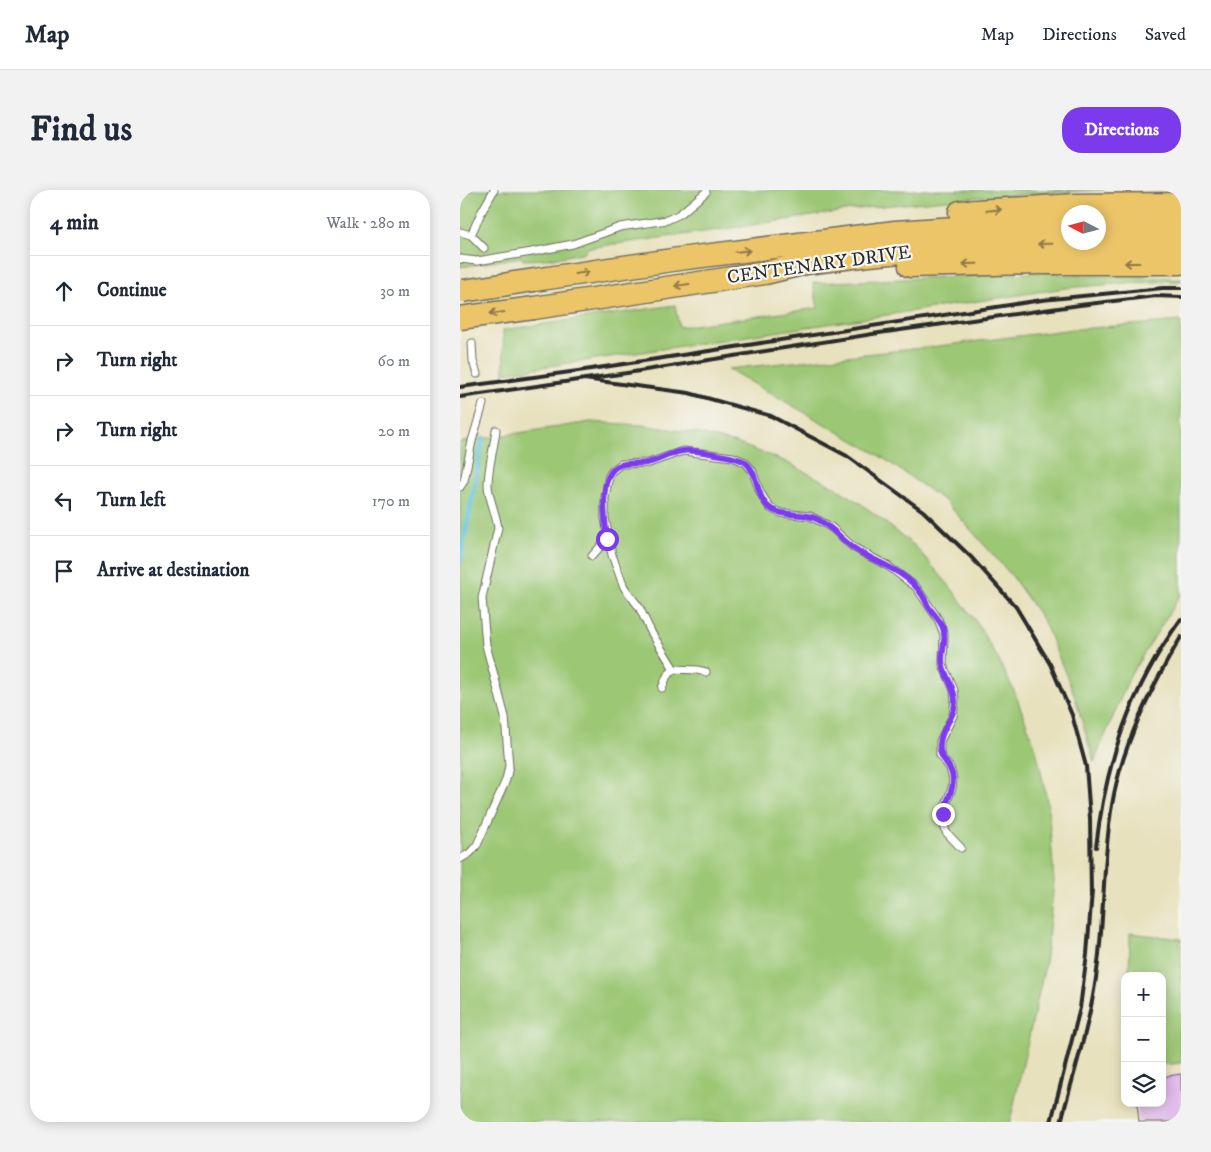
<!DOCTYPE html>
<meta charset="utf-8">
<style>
body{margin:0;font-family:"IM FELL DW Pica",serif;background:#f2f2f3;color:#1f2937}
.controls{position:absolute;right:15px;bottom:15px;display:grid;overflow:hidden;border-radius:10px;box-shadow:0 2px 12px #0003}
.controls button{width:45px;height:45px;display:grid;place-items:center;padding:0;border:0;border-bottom:1px solid #e0e1e3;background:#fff;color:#1f2937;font:25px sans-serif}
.compass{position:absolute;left:601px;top:15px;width:45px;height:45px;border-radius:50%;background:#fff;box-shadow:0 2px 12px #0003;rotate:276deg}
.stop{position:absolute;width:15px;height:15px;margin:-11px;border:4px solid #7c3aed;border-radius:50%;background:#fff}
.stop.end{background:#7c3aed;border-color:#fff;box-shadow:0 1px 5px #0008}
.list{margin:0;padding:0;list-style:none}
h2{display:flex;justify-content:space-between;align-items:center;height:65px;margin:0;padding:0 20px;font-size:21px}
h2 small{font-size:16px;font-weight:400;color:#747a83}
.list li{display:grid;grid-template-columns:32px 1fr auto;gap:15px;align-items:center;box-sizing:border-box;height:70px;padding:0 20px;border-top:1px solid #e0e1e3}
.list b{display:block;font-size:19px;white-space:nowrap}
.list em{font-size:16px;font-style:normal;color:#747a83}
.icon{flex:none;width:28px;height:28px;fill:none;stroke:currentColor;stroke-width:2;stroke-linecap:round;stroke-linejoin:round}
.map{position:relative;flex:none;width:721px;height:932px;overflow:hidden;border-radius:20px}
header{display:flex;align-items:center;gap:30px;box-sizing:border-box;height:70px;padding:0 25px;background:#fff;border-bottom:1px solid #e0e1e3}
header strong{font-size:24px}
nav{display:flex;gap:28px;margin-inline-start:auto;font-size:18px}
.intro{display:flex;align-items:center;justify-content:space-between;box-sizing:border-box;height:120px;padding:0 30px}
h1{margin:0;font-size:35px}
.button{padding:12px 22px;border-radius:20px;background:#7c3aed;color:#fff;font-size:18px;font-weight:700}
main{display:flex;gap:30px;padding:0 30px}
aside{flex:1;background:#fff;border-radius:20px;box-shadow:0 2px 12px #0003}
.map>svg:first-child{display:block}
.green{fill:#9cc774;stroke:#647950}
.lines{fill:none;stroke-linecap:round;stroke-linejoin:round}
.stream{stroke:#61c1df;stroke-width:5}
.building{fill:#ddafe9}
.service-casing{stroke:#6d6b5e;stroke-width:9}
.trunk-casing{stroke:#6d6b5e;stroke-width:25}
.service{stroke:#fff;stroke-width:7}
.trunk{stroke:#edc569;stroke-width:22}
.rail{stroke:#2b2b2b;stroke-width:4}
.service-bridge-casing{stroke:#6d6b5e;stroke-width:9;stroke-linecap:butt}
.trunk-bridge-casing{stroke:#6d6b5e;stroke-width:25;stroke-linecap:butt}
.service-bridge{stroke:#fff;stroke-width:7}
.trunk-bridge{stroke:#edc569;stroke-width:22}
.oneway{stroke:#8c784a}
.route{stroke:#7c3aed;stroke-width:6}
.labels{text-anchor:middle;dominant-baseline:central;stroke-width:4.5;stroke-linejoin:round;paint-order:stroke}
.street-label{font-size:19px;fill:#2b2b2b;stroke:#f6f6f2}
</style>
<header>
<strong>Map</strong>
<nav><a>Map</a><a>Directions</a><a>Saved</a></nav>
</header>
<div class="intro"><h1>Find us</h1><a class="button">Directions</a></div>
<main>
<aside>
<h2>4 min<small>Walk · 280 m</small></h2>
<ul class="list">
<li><svg class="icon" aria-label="ahead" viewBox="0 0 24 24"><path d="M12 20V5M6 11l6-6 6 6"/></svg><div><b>Continue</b></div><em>30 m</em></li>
<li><svg class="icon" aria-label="right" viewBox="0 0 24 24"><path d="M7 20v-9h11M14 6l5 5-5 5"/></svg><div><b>Turn right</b></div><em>60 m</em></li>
<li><svg class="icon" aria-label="right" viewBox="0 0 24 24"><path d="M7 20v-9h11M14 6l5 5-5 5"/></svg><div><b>Turn right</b></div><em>20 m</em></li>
<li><svg class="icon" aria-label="left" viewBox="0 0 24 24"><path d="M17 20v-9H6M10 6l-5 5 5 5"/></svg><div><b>Turn left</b></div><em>170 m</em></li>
<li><svg class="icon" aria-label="arrive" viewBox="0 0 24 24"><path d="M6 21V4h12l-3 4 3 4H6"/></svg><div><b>Arrive at destination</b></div></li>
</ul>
</aside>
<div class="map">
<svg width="721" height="932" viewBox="0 0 721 932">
<rect width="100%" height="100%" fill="#f6f6f2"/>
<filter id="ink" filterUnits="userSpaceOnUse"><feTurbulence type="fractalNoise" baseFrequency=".02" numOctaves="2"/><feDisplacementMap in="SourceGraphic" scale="10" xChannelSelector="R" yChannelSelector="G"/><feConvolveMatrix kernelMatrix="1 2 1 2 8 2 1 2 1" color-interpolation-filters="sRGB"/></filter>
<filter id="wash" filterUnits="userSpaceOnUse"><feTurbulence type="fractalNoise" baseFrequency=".0096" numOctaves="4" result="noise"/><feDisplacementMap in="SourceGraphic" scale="20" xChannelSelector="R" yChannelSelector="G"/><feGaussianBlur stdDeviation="1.12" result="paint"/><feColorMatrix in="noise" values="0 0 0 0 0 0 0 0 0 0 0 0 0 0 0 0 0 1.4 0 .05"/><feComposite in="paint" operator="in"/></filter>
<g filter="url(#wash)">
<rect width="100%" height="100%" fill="#e8e1be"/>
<path class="green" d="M0,0H644L519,7L412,17L265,39L127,58L126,62C105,67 84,70 63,70L62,67L0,77Z
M592,82L604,85L721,88V91L667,93L605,98L44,183L43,140L215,115L219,137L358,118L353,93Z
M721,131V404L670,486L634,572L614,504L584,432L552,386L485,311L417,264L268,179L479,156L606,140Z
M130,232L181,235L236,243L276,253L324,271L375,297L403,315L455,356L488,394L515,430L537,467L555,503L576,559L587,610L591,648L594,692L585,775L550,932H0V252Z
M670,743L721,749V873L702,875V786H669Z"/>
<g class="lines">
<path class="stream" d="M0,373L23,248"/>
</g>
<g id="blocks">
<path class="building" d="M721,884V932H679L677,913H702V887Z"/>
</g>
</g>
<g filter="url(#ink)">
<use href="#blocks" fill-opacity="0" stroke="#6d6b5e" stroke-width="1"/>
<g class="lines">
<g class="service-casing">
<path id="service" d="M0,42L11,45L24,58
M11,45L21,23L34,0
M72,62L113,54L160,37L207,30L220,24L246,2
M0,69L17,71
M12,153L13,171L17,184
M0,297L4,291L12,251L23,214
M132,366L147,349
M214,479L191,442L179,417L164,397L152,365L145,328V307L149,286L152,281L161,274L189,273L223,261L273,267L285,272L292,280L300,302L310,318L321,323L350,326L371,337L393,357L428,376L456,397L478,429L484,444L483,475L494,500L495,509L493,526L480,551V565L490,578L493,589L492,598L485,617L483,631L486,642L501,658
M202,498L207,486L214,479L237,480L246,482
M0,669L10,663L17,655L46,590L49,576L45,527L26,455L22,408L38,338C36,323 29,310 28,295C28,277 34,258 36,240"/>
</g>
<g class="trunk-casing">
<path id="trunk" d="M500,22L616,15L721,14
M638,33H721
M450,76L580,73H721
M74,90L219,69L435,42L525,36L608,33
M74,118L305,83L346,73L409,65L474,59L570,54H721"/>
</g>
<use href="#service" class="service"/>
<use href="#trunk" class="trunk"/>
<path class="rail" d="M124,189L229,203L311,226L387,266L463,321L512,368L556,417L590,474L612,525L626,576L630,628L631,707
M0,197L118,181L582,110L703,98H721
M0,207L167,183L419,143L620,115L696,106L721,107
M636,657C646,571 670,500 721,429
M591,932L620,818L627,764L632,701
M601,932C613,885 629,837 636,788C645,731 642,672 652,615C662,555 691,498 721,447"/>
<g class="service-bridge-casing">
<path id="service-bridge" d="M17,71L72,62"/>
</g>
<g class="trunk-bridge-casing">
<path id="trunk-bridge" d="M3,101L74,90
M0,128L74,118"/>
</g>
<use href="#service-bridge" class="service-bridge"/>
<use href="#trunk-bridge" class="trunk-bridge"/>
</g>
<defs><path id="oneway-shaft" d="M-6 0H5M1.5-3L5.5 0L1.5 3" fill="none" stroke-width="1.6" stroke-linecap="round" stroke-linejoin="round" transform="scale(1.25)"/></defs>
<g class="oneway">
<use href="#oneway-shaft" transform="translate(534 20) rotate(-5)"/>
<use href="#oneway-shaft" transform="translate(585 54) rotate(179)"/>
<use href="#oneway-shaft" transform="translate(283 61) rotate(-7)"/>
<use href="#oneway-shaft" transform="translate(672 73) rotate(-180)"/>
<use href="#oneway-shaft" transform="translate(510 74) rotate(179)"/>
<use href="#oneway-shaft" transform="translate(122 83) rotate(-8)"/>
<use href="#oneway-shaft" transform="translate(222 95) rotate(172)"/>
<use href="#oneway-shaft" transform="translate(37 123) rotate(172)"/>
</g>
</g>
<g class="lines" filter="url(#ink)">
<path class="route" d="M147,349C145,331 140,297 151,282C159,270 174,275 186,273C199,271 209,263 222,261C230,259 278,267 285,272C300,284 295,311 313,320C326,327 343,322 357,329C371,336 380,348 392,357C414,373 445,379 461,403C464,407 466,412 468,416C473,424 480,430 483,438C488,451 479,464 483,476C486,488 495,498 495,511C495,529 481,537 480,553C478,569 489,571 492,584C496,597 486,611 483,624"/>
</g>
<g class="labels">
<g class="street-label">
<text transform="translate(359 75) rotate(-8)">CENTENARY DRIVE</text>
</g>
</g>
</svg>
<div class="controls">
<button>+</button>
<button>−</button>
<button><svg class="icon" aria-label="layers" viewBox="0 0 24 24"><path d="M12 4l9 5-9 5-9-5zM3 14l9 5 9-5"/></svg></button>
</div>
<svg class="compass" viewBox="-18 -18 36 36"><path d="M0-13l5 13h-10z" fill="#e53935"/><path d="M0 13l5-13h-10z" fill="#747a83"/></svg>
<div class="stop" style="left:147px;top:349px"></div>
<div class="stop end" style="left:483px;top:624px"></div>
</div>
</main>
